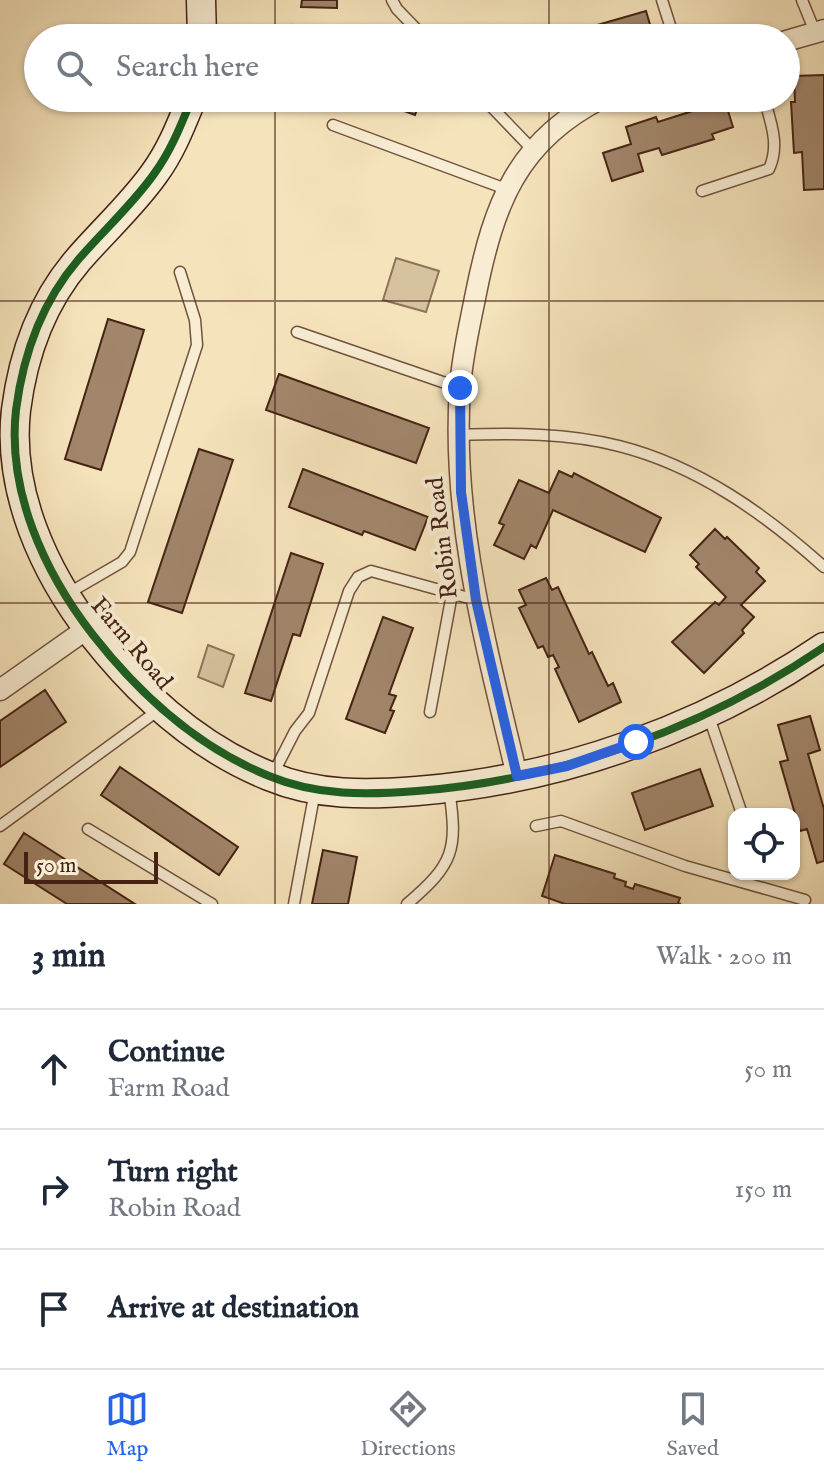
<!DOCTYPE html>
<meta charset="utf-8">
<style>
body{margin:0;font-family:"IM FELL English",serif;background:#f6f6f7;color:#1f2937}
.controls{position:absolute;right:24px;bottom:24px;display:grid;overflow:hidden;border-radius:16px;box-shadow:0 2px 6px #0004}
.controls button{width:72px;height:72px;display:grid;place-items:center;padding:0;border:0;border-bottom:2px solid #e0e1e3;background:#fff;color:#1f2937;font:40px sans-serif}
.scale{position:absolute;left:24px;bottom:20px;width:134px;box-sizing:border-box;padding-left:8px;border:4px solid #462214;border-top:0;font-size:22px;line-height:28px;white-space:nowrap;color:#462214;-webkit-text-stroke:6px #f8edd3;paint-order:stroke}
.stop{position:absolute;width:24px;height:24px;margin:-18px;border:6px solid #2563eb;border-radius:50%;background:#fff}
.stop.end{background:#2563eb;border-color:#fff;box-shadow:0 2px 8px #0008}
.list{margin:0;padding:0;list-style:none}
h2{display:flex;justify-content:space-between;align-items:center;height:104px;margin:0;padding:0 32px;font-size:34px}
h2 small{font-size:26px;font-weight:400;color:#747a83}
.list li{display:grid;grid-template-columns:52px 1fr auto;gap:24px;align-items:center;box-sizing:border-box;height:120px;padding:0 32px;border-top:2px solid #e0e1e3}
.list b{display:block;font-size:30px;white-space:nowrap}
.list p{margin:0;font-size:26px;white-space:nowrap;color:#747a83}
.list em{font-size:26px;font-style:normal;color:#747a83}
.icon{flex:none;width:44px;height:44px;fill:none;stroke:currentColor;stroke-width:2;stroke-linecap:round;stroke-linejoin:round}
.map{position:relative;flex:none;width:824px;height:904px;overflow:hidden}
.search{position:absolute;background:#fff;box-shadow:0 2px 6px #0004;left:24px;right:24px;top:24px;height:88px;display:flex;align-items:center;gap:20px;box-sizing:border-box;padding:0 28px;border-radius:44px;color:#747a83;font-size:30px}
.sheet{height:464px;background:#fff}
nav{display:flex;justify-content:space-around;align-items:center;box-sizing:border-box;height:112px;border-top:2px solid #e0e1e3;background:#fff;font-size:22px;color:#747a83}
nav a{display:grid;justify-items:center;gap:4px}
nav .on{color:#2563eb}
.map>svg:first-child{display:block}
.green{fill:#d7c29f;stroke:#8e725a;stroke-width:2}
.building{fill:#a1866b;stroke:#462214;stroke-width:2}
.lines{fill:none;stroke-linecap:round;stroke-linejoin:round}
.lane-casing{stroke:#72523e;stroke-width:13}
.street-casing{stroke:#72523e;stroke-width:23}
.secondary-casing{stroke:#462214;stroke-width:31}
.lane{stroke:#f8edd3;stroke-width:10}
.street{stroke:#f8edd3;stroke-width:20}
.secondary{stroke:#f8edd3;stroke-width:28}
.cycleway-casing{stroke:#f8edd3;stroke-width:13}
.cycleway{stroke:#1b5e20;stroke-width:8}
.route{stroke:#2563eb;stroke-width:10}
.grid{fill:none;stroke:#462214;stroke-width:2;stroke-opacity:0.55}
.labels{text-anchor:middle;dominant-baseline:central;stroke-width:8;stroke-linejoin:round;paint-order:stroke}
.street-label{font-size:24px;fill:#462214;stroke:#f8edd3}
</style>
<div class="map">
<svg width="824" height="904" viewBox="0 0 824 904">
<rect width="100%" height="100%" fill="#f5e3bb"/>
<filter id="stains"><feTurbulence type="fractalNoise" baseFrequency=".0025" numOctaves="4"/><feColorMatrix values="0 0 0 0 .2 0 0 0 0 .09 0 0 0 0 .02 0 0 0 .5 -.17"/></filter>
<radialGradient id="worn" r=".72"><stop offset=".6" stop-color="#630" stop-opacity="0"/><stop offset="1" stop-color="#630" stop-opacity=".3"/></radialGradient>
<path class="green" d="M396,258L439,271L426,312L383,300Z
M208,645L234,655L223,687L198,677Z"/>
<path class="building" d="M302,0H337V8L301,7Z
M646,11L654,38H552Z
M292,25L327,38H287Z
M824,75V189L804,190L802,152L794,153L791,102H795L794,76Z
M368,98H421L415,115Z
M712,98H724L733,127L712,134L714,139L662,155L659,148L638,154L643,171L612,181L603,153L631,144L626,127L656,117L658,122L702,108L700,102Z
M108,319L144,330L101,470L65,459Z
M279,374L429,428L416,463L266,410Z
M199,449L233,460L182,613L148,602Z
M303,469L428,517L415,550L364,531L362,535L289,507Z
M559,471L572,477L574,473L661,518L645,552L553,510L536,548L531,545L524,559L494,545L504,525L499,523L519,480L549,493Z
M715,529L725,539L727,537L759,568L756,572L765,581L741,605L754,617L742,630L744,633L704,673L672,642L715,602L719,605L726,597L696,567L699,564L690,555Z
M291,553L323,564L300,636L293,634L271,701L245,693Z
M546,578L552,590L558,587L589,654L592,652L608,686L613,683L621,702L579,722L555,669L559,667L553,655L548,657L543,646L538,648L519,608L526,605L519,590Z
M383,617L413,628L389,694L396,696L390,710L394,711L385,733L346,719Z
M45,690L66,722L0,767V721Z
M810,716L820,750L808,754L824,809V861L817,863L807,829L800,831L780,762L788,760L778,725Z
M120,767L238,847L219,875L101,795Z
M700,769L713,806L645,830L632,793Z
M24,833L135,904H67L4,864Z
M323,850L357,857L348,904H312Z
M555,855L615,874L614,878L626,882L625,886L633,889L635,884L680,898L678,903L681,904H565L542,896Z"/>
<g class="lines">
<g class="lane-casing">
<path id="lane" d="M392,0L397,9L425,38
M662,0L674,38
M802,0L815,32
M483,98L532,149
M333,125L506,189
M702,191L769,169C780,145 771,123 764,98
M297,332L460,388
M460,435C512,433 569,433 619,446C698,466 765,514 824,567
M67,594L122,562L130,552L197,345L195,320L180,272
M430,712L452,594
M708,714L742,814
M272,776L295,731L309,713L349,591L358,577L371,571L476,600
M0,826L160,709
M536,826L561,821L685,866L805,900
M88,829L212,904
M294,904L315,791
M407,904C454,864 458,850 449,789"/>
</g>
<g class="street-casing">
<path id="street" d="M786,41L824,30
M0,690L88,628
M517,776C487,649 451,520 460,388C462,356 470,324 476,293C494,204 517,141 602,98"/>
</g>
<g class="secondary-casing">
<path id="secondary" d="M201,0L202,38
M192,98C181,125 171,151 154,174C132,205 102,232 78,260C42,302 23,355 16,410C7,491 44,572 93,635C140,695 197,747 269,776C317,796 367,795 417,791C561,780 705,728 824,647"/>
</g>
<use href="#lane" class="lane"/>
<use href="#street" class="street"/>
<use href="#secondary" class="secondary"/>
<g class="cycleway-casing">
<path id="cycleway" d="M192,98C181,125 171,151 154,174C132,205 102,232 78,260C42,302 23,355 16,410C7,491 44,572 93,635C140,695 197,747 269,776C317,796 367,795 417,791C561,780 705,728 824,647"/>
</g>
<use href="#cycleway" class="cycleway"/>
</g>
<g class="lines">
<path class="route" d="M460,388L461,492L476,600L517,776L567,766L636,742"/>
</g>
<path class="grid" d="M275,0V38M549,0V38M275,98V904M549,98V904M0,301H824M0,603H824"/>
<g class="labels">
<g class="street-label">
<text transform="translate(443 538) rotate(-97)">Robin Road</text>
<text transform="translate(131 644) rotate(50)">Farm Road</text>
</g>
</g>
<rect width="100%" height="100%" filter="url(#stains)"/>
<rect width="100%" height="100%" fill="url(#worn)"/>
</svg>
<div class="controls">
<button><svg class="icon" aria-label="locate" viewBox="0 0 24 24"><circle cx="12" cy="12" r="6"/><path d="M12 2v4M12 18v4M2 12h4M18 12h4"/></svg></button>
</div>
<div class="scale">50 m</div>
<div class="stop" style="left:636px;top:742px"></div>
<div class="stop end" style="left:460px;top:388px"></div>
<div class="search"><svg class="icon" aria-label="search" viewBox="0 0 24 24"><circle cx="10" cy="10" r="6"/><path d="M15 15l6 6"/></svg>Search here</div>
</div>
<section class="sheet">
<h2>3 min<small>Walk · 200 m</small></h2>
<ul class="list">
<li><svg class="icon" aria-label="ahead" viewBox="0 0 24 24"><path d="M12 20V5M6 11l6-6 6 6"/></svg><div><b>Continue</b><p>Farm Road</p></div><em>50 m</em></li>
<li><svg class="icon" aria-label="right" viewBox="0 0 24 24"><path d="M7 20v-9h11M14 6l5 5-5 5"/></svg><div><b>Turn right</b><p>Robin Road</p></div><em>150 m</em></li>
<li><svg class="icon" aria-label="arrive" viewBox="0 0 24 24"><path d="M6 21V4h12l-3 4 3 4H6"/></svg><div><b>Arrive at destination</b></div></li>
</ul>
</section>
<nav>
<a class="on"><svg class="icon" aria-label="map" viewBox="0 0 24 24"><path d="M3 6l6-2 6 2 6-2v14l-6 2-6-2-6 2zM9 4v14M15 6v14"/></svg>Map</a>
<a><svg class="icon" aria-label="directions" viewBox="0 0 24 24"><path d="M12 3l9 9-9 9-9-9zM9 14v-3h6M13 9l2 2-2 2"/></svg>Directions</a>
<a><svg class="icon" aria-label="saved" viewBox="0 0 24 24"><path d="M7 4h10v16l-5-4-5 4z"/></svg>Saved</a>
</nav>
